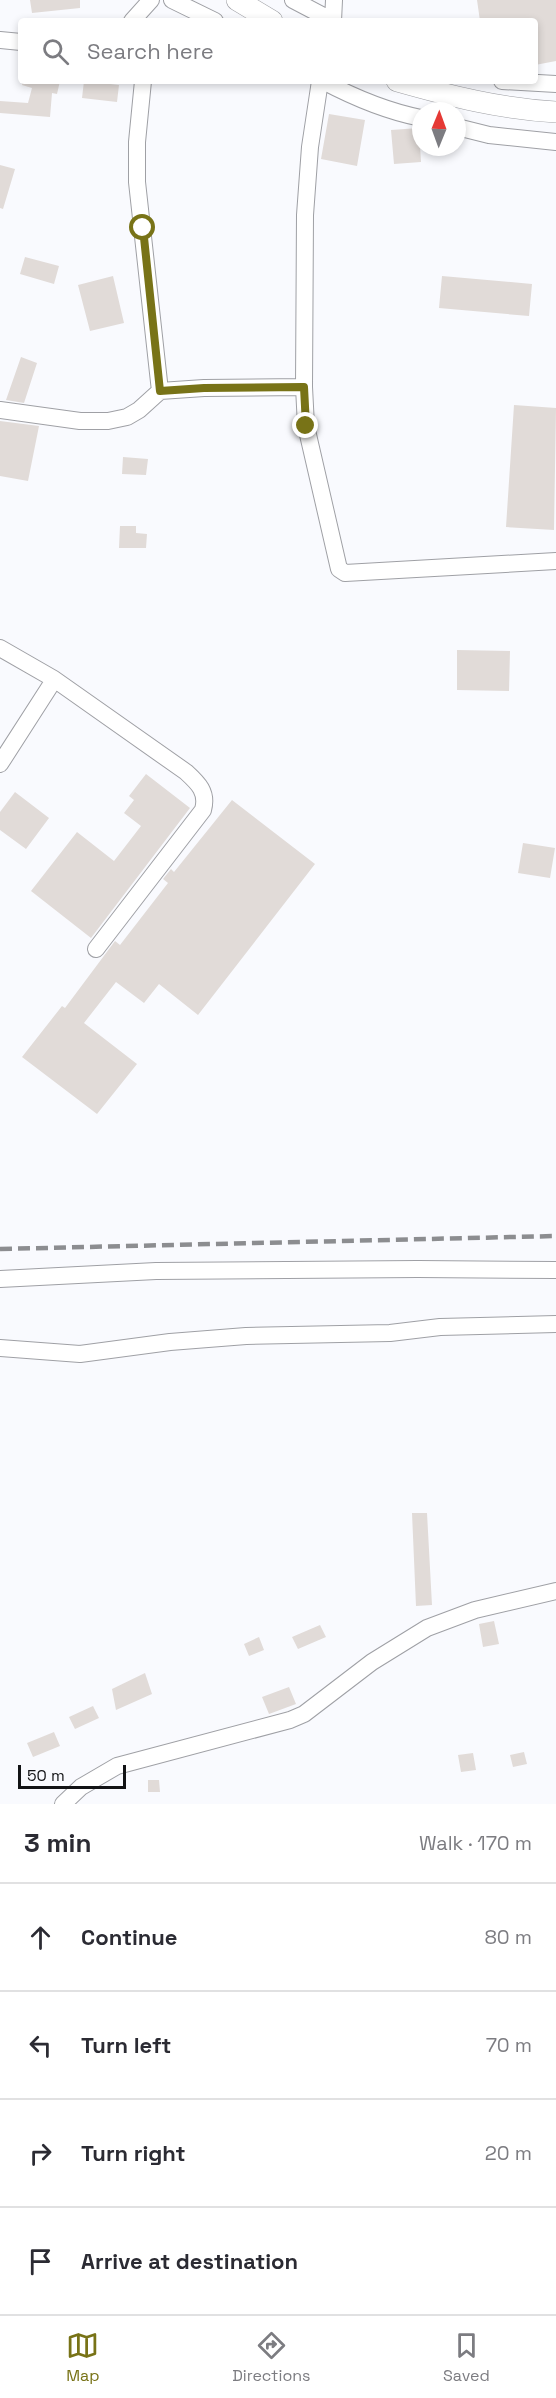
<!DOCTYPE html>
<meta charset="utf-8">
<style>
body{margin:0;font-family:"Space Grotesk",sans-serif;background:#f7f7f7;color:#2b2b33}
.compass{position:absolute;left:412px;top:102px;width:54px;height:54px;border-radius:50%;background:#fff;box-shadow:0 3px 9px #0003;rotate:1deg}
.scale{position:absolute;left:18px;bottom:15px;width:108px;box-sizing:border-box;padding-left:6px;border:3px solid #121315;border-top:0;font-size:16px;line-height:21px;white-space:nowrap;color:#121315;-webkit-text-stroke:4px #f9fafe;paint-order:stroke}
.stop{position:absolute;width:18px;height:18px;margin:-14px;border:4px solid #787317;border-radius:50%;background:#fff}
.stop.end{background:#787317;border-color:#fff;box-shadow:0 2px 6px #0008}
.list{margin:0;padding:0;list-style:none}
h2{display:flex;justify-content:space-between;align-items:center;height:78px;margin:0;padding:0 24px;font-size:26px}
h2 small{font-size:20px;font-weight:400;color:#7c7c81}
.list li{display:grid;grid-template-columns:39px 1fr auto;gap:18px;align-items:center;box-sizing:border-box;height:108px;padding:0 24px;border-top:2px solid #e1e1e2}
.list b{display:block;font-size:22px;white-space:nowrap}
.list em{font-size:20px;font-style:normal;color:#7c7c81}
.icon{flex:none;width:33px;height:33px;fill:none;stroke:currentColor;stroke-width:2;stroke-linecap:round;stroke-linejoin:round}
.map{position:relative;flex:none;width:556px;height:1804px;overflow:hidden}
.search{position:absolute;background:#fff;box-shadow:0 3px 9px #0003;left:18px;right:18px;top:18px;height:66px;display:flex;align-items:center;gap:15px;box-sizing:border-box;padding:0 21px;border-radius:6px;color:#7c7c81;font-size:22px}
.sheet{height:510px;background:#fff}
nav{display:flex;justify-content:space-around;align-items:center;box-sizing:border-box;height:84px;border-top:2px solid #e1e1e2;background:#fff;font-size:16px;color:#7c7c81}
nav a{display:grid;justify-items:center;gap:3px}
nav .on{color:#787317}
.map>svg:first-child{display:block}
.building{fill:#e1dbd8}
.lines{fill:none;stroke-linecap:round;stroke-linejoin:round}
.minor-casing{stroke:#9fa0a5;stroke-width:18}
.major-casing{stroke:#9fa0a5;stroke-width:22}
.minor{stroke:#fff;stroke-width:16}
.major{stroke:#fff;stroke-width:21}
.rail{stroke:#8c8d90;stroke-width:4.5;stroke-dasharray:12 6;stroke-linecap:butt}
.route{stroke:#787317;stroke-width:8}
</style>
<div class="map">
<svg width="556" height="1804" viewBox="0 0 556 1804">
<rect width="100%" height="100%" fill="#f9fafe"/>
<path class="building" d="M30,0H80V8L32,13Z
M477,0H556V61L535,65V21H480Z
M23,81H60L57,94L52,93L50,117L0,113V101L28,103L32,88L22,85Z
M84,81L119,85L117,102L82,98Z
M329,114L365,120L357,166L321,159Z
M419,128L421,162L394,164L391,130Z
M0,165L15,169L3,209L0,208Z
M25,257L59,266L54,284L20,274Z
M113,276L124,323L90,331L78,285Z
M442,276L532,284L529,316L439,308Z
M21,357L37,363L24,403L6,400Z
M514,405L556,408L554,530L506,527Z
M0,421L39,426L28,481L0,476Z
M123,457L148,459L146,475L122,474Z
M120,526H136V533L147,534L146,548H119Z
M457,650L510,651L509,691L457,690Z
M146,774L190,808L91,938L31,891L77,832L114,861L141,826L124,813L134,800L129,796Z
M15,792L49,818L26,849L0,830V812Z
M232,800L315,864L198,1015L159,984L144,1003L116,982L84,1023L137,1064L97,1114L22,1057L62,1006L65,1008L115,941L120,945L168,883L163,879L171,869L174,872Z
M523,843L555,848L550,878L518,873Z
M412,1513H427L432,1605L416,1606Z
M494,1621L499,1644L483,1647L479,1624Z
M320,1625L326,1637L298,1649L292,1637Z
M259,1637L264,1650L249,1656L244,1644Z
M145,1673L152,1694L116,1710L112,1689Z
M289,1687L296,1704L269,1714L262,1697Z
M93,1706L99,1718L75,1729L69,1717Z
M54,1732L60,1746L33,1757L27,1743Z
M524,1752L527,1764L513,1767L510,1755Z
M473,1753L476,1770L461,1772L458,1755Z
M148,1780H159L160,1792H148Z"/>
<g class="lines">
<g class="minor-casing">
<path id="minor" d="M172,0L215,21
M293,0L333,21
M132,21L151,0
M333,21L334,0
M0,40L21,42
M143,81L137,142V182L160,391
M320,81L310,147L305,215L304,387L306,426L339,569L345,573L556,561
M323,81C355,98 386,111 421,118
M502,81L556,84
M457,127L489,135L556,142
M0,410L80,421H108L127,417L139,410L160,391L204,388L304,387
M0,648L54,679L186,772C198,783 208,792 203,810L96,949
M0,764L54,680
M0,1279L156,1271L418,1269L556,1270
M0,1348L80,1354L170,1342L246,1336L390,1333L440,1327L556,1324
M63,1804L81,1787L117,1766L290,1720L304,1714L372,1662L427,1628L475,1610L556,1591"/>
</g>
<g class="major-casing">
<path id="major" d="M237,0L272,21
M397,81C450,96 501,109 556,112"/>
</g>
<use href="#minor" class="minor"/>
<use href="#major" class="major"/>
<path class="rail" d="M0,1249L556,1236"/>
</g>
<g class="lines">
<path class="route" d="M143,228L160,391L204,388L304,387L306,426"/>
</g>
</svg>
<svg class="compass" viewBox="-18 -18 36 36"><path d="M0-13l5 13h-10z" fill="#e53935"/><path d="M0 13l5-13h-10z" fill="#7c7c81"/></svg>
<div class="scale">50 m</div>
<div class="stop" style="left:143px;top:228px"></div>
<div class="stop end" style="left:306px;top:426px"></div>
<div class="search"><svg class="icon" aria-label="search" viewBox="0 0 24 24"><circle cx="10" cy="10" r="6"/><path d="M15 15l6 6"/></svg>Search here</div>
</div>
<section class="sheet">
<h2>3 min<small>Walk · 170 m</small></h2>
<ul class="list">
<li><svg class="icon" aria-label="ahead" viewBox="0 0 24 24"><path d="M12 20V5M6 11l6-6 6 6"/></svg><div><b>Continue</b></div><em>80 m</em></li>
<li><svg class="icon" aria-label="left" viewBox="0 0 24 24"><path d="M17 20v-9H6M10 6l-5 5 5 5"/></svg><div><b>Turn left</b></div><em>70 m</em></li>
<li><svg class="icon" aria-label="right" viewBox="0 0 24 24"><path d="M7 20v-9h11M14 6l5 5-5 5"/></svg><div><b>Turn right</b></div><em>20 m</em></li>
<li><svg class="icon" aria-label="arrive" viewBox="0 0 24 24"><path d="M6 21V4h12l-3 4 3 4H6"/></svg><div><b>Arrive at destination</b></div></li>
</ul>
</section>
<nav>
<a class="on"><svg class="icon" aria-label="map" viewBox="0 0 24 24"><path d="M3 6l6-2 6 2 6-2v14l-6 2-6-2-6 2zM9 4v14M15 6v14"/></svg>Map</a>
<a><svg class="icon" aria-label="directions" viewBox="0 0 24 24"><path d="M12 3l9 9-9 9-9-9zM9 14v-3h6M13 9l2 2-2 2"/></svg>Directions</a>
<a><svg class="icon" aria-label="saved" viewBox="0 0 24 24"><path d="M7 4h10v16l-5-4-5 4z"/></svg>Saved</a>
</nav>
